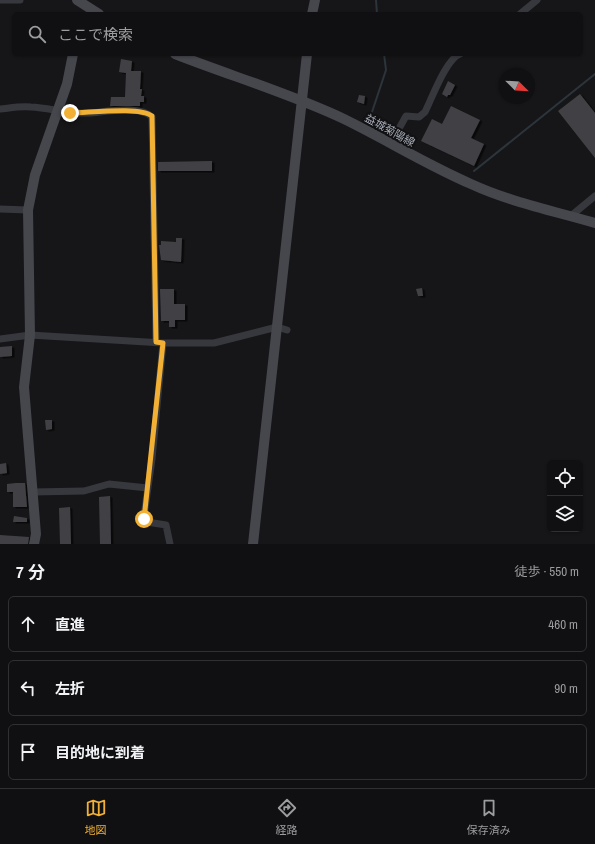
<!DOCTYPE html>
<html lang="ja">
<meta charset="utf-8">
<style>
body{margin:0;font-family:"Archivo Narrow","Noto Sans JP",sans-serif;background:#19191b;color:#f1f3f6}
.controls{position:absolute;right:12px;bottom:12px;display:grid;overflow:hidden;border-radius:6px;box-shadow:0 1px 3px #0004}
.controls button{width:36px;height:36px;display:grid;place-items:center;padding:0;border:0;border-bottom:1px solid #303032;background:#101012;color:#f1f3f6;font:20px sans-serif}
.compass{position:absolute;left:499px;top:68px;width:36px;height:36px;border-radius:50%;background:#101012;box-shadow:0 1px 3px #0004;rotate:114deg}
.stop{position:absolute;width:12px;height:12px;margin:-9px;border:3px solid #f2b134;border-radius:50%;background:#fff}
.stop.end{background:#f2b134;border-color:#fff;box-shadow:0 1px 4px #0008}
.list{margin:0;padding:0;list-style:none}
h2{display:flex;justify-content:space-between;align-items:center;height:52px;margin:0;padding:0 16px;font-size:17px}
h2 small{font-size:13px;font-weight:400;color:#9c9d9f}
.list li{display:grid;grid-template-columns:26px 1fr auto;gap:12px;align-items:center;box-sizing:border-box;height:56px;margin:0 8px 8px;padding:0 8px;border:1px solid #303032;border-radius:6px}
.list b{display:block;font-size:15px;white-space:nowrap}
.list em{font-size:13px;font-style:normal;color:#9c9d9f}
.icon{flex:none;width:22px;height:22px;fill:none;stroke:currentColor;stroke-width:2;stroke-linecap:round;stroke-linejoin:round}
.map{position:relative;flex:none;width:595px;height:544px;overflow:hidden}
.search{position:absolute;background:#101012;box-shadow:0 1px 3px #0004;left:12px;right:12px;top:12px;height:44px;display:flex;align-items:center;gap:10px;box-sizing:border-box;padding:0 14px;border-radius:6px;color:#9c9d9f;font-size:15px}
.sheet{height:244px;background:#101012}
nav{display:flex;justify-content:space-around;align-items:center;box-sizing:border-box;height:56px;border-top:1px solid #303032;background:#101012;font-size:11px;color:#9c9d9f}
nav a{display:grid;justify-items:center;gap:2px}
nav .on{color:#f2b134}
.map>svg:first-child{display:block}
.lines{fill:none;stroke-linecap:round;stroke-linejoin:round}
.stream{stroke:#2c353c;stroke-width:2}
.building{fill:#404145;filter:url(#shadow)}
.street{stroke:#37383d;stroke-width:7}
.secondary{stroke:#45474d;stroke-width:10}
.route{stroke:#f2b134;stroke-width:5}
.labels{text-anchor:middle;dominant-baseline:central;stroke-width:4;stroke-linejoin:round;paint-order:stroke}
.street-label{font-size:11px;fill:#a8adb8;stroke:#111113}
</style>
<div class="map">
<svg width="595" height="544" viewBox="0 0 595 544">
<defs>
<filter id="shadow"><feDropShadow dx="2.5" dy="1.5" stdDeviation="0" flood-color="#0009"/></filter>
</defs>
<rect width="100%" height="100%" fill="#161618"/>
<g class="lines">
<path class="stream" d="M376,0L377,14
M370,118L386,70L384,54
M474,171L595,74"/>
</g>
<path class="building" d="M121,59L132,61L131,71H141L140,89H142L141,96H144V102H140V106H110L111,97H125L126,73L119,72Z
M448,81L455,85L450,95H448L447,97L442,94Z
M580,94L595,113V158L558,111Z
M359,95L365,96L364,104L357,102Z
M451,106L480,120L471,138L484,144L474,166L421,141L432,119L442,124Z
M212,161V171H158V162Z
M176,238H182L181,262L161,260L159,245H161V241L176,242Z
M422,288L423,296H418L416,289Z
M160,289H174V304H185V320H175V327H169V321H161Z
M12,346V356L0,357V347Z
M45,420H52V429L46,430Z
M6,463L7,473L0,474V464Z
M16,483H25L27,507H13V492H7V484Z
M110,496L111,544H100L99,497Z
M70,507L71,544H60L59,508Z
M14,516L27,518V522H13Z
M0,535L29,537L28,544H0Z"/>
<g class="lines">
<path class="street" d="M0,0H20
M520,14L537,0
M0,109C10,108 20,106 31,107C50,108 69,114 89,113C105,112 140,105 152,117L156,342
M391,143L406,116L419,117L425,112C432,98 446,59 460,54
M0,209L28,210
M572,215L595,196
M0,339L30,335L163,343H214L277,327L287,330
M163,343L152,459L144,516L147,522L166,525L170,544
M33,492L84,491L109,484L148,488"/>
<path class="secondary" d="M77,0L99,14
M312,14L315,0
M175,54C231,76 289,93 344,119C387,140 427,165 471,184C510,202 554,211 595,223
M34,544L36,534L24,387L30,335L28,210L35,175L67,84L73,54
M253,544L307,54"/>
</g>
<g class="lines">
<path class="route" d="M70,113C88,113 140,106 152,116L156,342L163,343L144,519"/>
</g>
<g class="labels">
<g class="street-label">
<text transform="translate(390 130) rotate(29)">益城菊陽線</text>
</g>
</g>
</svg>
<div class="controls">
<button><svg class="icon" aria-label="locate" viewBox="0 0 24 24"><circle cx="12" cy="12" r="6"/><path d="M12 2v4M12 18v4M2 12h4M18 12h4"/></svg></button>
<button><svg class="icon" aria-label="layers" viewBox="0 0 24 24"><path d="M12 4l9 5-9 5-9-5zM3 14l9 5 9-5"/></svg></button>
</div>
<svg class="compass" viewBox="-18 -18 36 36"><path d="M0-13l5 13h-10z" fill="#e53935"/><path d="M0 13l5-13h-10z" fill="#9c9d9f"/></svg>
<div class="stop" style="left:144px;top:519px"></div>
<div class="stop end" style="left:70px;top:113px"></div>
<div class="search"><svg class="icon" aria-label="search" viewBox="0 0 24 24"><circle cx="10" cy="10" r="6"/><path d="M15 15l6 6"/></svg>ここで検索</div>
</div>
<section class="sheet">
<h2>7 分<small>徒歩 · 550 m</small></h2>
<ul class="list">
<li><svg class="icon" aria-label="ahead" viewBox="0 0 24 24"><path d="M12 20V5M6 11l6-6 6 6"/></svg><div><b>直進</b></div><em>460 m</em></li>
<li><svg class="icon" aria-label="left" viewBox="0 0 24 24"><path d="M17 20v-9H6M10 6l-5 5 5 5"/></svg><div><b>左折</b></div><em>90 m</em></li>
<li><svg class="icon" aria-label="arrive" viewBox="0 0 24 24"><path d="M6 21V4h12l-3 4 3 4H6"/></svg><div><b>目的地に到着</b></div></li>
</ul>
</section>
<nav>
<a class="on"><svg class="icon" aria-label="map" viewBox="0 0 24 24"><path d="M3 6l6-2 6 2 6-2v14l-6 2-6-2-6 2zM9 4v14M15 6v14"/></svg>地図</a>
<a><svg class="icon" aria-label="directions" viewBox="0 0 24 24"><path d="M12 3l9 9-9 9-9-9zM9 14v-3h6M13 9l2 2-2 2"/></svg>経路</a>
<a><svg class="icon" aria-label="saved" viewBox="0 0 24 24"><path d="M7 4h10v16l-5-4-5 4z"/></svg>保存済み</a>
</nav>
